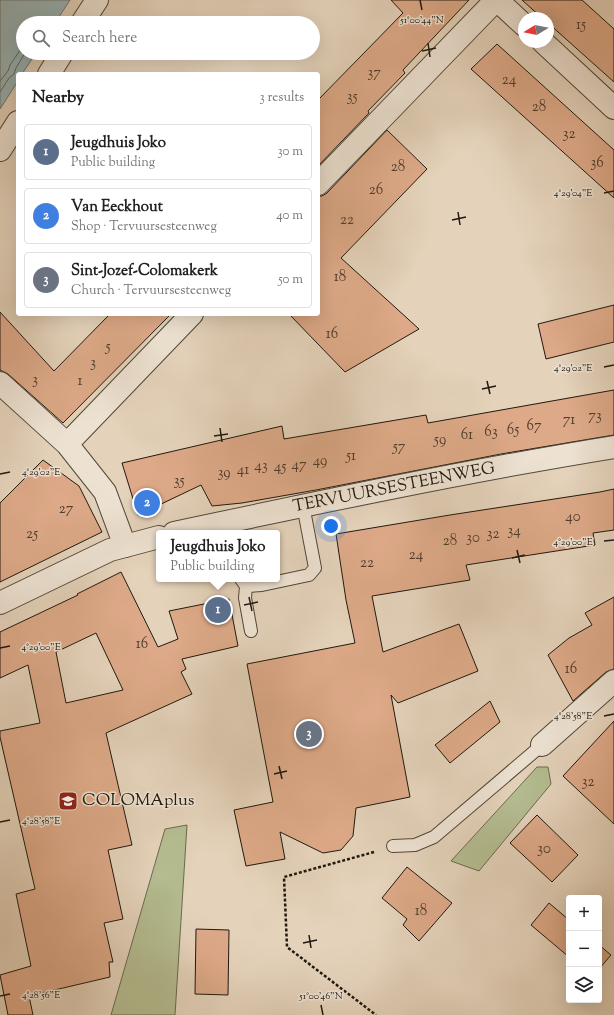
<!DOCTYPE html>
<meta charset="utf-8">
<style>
body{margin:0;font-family:"Sorts Mill Goudy",serif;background:#f6f6f6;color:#202124}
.controls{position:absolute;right:12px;bottom:12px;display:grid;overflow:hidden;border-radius:4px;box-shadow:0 4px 16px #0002}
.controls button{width:36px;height:36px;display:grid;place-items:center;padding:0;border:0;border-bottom:1px solid #e0e0e0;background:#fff;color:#202124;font:20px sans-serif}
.compass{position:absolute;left:518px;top:12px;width:36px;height:36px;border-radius:50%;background:#fff;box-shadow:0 4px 16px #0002;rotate:260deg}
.you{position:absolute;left:331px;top:526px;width:14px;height:14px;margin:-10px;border:3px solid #fff;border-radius:50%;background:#1a73e8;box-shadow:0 0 0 6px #1a73e833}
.badge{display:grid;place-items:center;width:26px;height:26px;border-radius:50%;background:#8f2418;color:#fff;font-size:13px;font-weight:700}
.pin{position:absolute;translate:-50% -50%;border:2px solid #fff;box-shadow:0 1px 4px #0006}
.popup{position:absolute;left:156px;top:530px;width:124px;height:52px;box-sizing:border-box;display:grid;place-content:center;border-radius:4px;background:#fff;filter:drop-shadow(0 1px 3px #0005);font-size:13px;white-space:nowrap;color:#757577}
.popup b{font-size:15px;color:#202124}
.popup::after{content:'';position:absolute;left:50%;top:100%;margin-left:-8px;border:8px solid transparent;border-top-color:#fff}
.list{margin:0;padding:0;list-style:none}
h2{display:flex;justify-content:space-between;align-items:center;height:52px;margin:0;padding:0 16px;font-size:17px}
h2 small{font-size:13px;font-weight:400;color:#757577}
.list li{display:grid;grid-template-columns:26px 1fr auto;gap:12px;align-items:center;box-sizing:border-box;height:56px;margin:0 8px 8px;padding:0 8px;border:1px solid #e0e0e0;border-radius:4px}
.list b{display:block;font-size:15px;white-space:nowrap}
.list p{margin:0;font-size:13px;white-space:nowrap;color:#757577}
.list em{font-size:13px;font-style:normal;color:#757577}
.icon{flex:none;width:22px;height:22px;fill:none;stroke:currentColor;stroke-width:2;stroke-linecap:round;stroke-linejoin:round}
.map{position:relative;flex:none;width:614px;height:1015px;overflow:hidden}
.search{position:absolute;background:#fff;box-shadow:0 4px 16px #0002;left:16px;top:16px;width:304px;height:44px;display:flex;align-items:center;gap:10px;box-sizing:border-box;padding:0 14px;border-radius:22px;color:#757577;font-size:15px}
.panel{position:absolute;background:#fff;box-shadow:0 4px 16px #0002;left:16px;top:72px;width:304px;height:244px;border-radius:4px}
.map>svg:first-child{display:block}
.green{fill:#b4bc90;stroke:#6a6a50}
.water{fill:#98b6b8;stroke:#687774}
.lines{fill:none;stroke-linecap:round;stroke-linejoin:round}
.shore{stroke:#5c6864;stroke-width:1}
.building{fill:#dda988;stroke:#20190f;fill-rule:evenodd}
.service-casing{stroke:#51473a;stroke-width:14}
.minor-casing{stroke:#51473a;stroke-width:24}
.tertiary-casing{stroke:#51473a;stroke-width:24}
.path{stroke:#20190f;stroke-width:2.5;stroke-dasharray:3 2;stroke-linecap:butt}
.service{stroke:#ede2d2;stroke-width:12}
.minor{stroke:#ede2d2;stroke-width:22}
.tertiary{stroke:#ede2d2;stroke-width:22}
.ticks{fill:none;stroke:#20190f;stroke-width:1.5}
.labels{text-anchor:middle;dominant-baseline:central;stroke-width:3;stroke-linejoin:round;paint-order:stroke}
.number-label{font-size:15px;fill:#4f3d2d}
.street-label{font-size:17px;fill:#20190f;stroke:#ede2d2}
.poi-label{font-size:17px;fill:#20190f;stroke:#ede2d2;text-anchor:start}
.ticks-label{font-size:10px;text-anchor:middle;fill:#20190f;stroke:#ede2d2;stroke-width:3;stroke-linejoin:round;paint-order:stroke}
</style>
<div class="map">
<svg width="614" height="1015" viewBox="0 0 614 1015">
<rect width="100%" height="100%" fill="#e4d2ba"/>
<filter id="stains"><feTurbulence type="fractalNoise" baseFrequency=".005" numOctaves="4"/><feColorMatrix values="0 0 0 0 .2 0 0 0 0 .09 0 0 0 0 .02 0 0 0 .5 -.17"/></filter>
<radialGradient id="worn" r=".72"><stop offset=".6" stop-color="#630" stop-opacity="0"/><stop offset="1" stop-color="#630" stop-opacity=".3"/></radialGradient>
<path class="green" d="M537,767H548L551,784L479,871L451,861Z
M187,825L175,1015H111L165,829Z"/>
<path class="water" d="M0,0H70L55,23H23V53H36L22,74H18V81L0,109Z"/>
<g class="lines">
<path class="shore" d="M0,81L8,71L10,65L23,46
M0,92L9,78L14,74L16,68L25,53"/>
</g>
<path class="building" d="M391,0H469L403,70L405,73L368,111L369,113L318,166V100L403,13Z
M522,0H582L614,29V82L548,23V18H542Z
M497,44L614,150V198L471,69Z
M387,130L427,169L341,258L419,329L345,372L289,314H318V196H322L327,193Z
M614,305V342L546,359L538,324Z
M0,312L54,371L110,314H171L63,423L8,374L0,370Z
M614,390V435L501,454L316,490L242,503L212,506L201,485L138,515L122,463L282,426L284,439L426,415L428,423Z
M43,460L79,486L102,532L0,582V503Z
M614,489V530L593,533L595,545L466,565L470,580L372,596L383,652L459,624L478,671L398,703L391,695L410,797L356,808L353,836L341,850L323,853L280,832L285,859L246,866L234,810L273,802L247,664L355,643L346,600L336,534L450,515L600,492Z
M121,572L158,647L178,639L169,611L229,599L238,646L182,659L186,669L181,672L192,694L106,733L132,845L108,850L123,919L104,923L113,962H109L110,977L29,996L33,1015H8L0,975L31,966L16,894L35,889L0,737V731L40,723L28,665L0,678V632L78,595L77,594ZM96,633L123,690L66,703L56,652Z
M614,597V669L606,672L573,701L548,655L569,638L592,625L585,613Z
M490,701L500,722L450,763L435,745Z
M614,721V824L563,776Z
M537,815L578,855L552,882L510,843Z
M407,867L452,903L419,941L403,925L407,919L382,898Z
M549,903L569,920V957L531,925Z
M196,929L229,930L228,995L195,994Z
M599,945L611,955L599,969Z"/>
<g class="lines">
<g class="service-casing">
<path id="service" d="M241,579L246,586L262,585L309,575L315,568L303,505
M246,586L245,598L251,631
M393,846L415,845L434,837L542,745"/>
</g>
<g class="minor-casing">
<path id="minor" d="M497,0L524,25
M82,23L97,0
M543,42L614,108
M49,74L62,53
M0,150L18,122
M318,184L496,0
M0,383L67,444L105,492L125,546
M67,444L192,314
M542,745L614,681"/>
</g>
<g class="tertiary-casing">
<path id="tertiary" d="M174,533C320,502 466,471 614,447
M0,603L110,550L159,537"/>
</g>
<path class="path" d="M374,852L284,877L287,947L376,1015"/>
<use href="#service" class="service"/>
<use href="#minor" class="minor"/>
<use href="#tertiary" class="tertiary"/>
</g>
<path class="ticks" d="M420,0L422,10M428,43L430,57M422,51L436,48M604,193L614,191M458,212L460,225M452,220L466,217M604,367L614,365M487,381L490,394M482,389L496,386M220,428L222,442M214,436L228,434M0,474L10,472M604,541L614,540M517,550L520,563M512,558L525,555M249,597L252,611M244,605L258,602M0,648L10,646M604,716L614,714M279,766L282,779M274,774L287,771M0,822L10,820M309,935L311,948M303,943L317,940M0,996L10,994M321,1005L323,1015"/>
<defs>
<g id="school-square" transform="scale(1)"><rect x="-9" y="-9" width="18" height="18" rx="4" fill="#8f2418" stroke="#ede2d2"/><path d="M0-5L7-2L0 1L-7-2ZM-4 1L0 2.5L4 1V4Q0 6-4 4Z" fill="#fff"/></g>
</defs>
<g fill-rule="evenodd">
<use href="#school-square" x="68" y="801"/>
</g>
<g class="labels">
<g class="number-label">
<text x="581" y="25">15</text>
<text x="374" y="73">37</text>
<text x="509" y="80">24</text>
<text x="352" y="97">35</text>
<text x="539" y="107">28</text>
<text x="569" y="134">32</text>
<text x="597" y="163">36</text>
<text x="398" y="167">28</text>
<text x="376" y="190">26</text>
<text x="347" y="220">22</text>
<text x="340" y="277">18</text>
<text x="332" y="334">16</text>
<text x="108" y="347">5</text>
<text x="93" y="363">3</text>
<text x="35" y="380">3</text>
<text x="80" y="381">1</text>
<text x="595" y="416">73</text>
<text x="569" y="420">71</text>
<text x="534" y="426">67</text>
<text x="513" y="430">65</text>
<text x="491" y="432">63</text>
<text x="467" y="435">61</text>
<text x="440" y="440">59</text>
<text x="399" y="447">57</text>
<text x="351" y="456">51</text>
<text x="320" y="461">49</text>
<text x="299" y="465">47</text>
<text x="261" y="466">43</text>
<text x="280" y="467">45</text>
<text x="243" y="470">41</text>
<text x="224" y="473">39</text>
<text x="179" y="481">35</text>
<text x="66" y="509">27</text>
<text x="573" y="517">40</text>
<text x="514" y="531">34</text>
<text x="32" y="534">25</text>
<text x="493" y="534">32</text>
<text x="473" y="538">30</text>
<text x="450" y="541">28</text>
<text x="416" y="555">24</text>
<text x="367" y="563">22</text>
<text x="142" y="644">16</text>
<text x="571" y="669">16</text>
<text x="588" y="782">32</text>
<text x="544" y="849">30</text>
<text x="421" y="911">18</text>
</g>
<g class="street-label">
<text transform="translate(394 488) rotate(-11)">TERVUURSESTEENWEG</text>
</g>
<g class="poi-label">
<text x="82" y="801">COLOMAplus</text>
</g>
</g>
<g class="ticks-label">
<text x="422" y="23">51°00'44"N</text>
<text x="573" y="196">4°29'04"E</text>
<text x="573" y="371">4°29'02"E</text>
<text x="41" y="475">4°29'02"E</text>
<text x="573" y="545">4°29'00"E</text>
<text x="41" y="650">4°29'00"E</text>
<text x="573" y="719">4°28'58"E</text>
<text x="41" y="824">4°28'58"E</text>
<text x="41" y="998">4°28'56"E</text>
<text x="321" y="999">51°00'46"N</text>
</g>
<rect width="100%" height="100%" filter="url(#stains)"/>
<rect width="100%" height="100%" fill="url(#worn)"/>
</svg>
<div class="controls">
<button>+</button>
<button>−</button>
<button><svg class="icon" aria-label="layers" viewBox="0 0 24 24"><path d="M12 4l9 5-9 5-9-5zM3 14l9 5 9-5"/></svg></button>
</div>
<svg class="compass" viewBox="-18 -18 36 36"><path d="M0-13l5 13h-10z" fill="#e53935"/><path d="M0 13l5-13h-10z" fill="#757577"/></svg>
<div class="you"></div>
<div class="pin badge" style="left:218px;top:610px;background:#5c6f8a">1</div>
<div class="popup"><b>Jeugdhuis Joko</b>Public building</div>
<div class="pin badge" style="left:147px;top:503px;background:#3f7fe0">2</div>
<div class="pin badge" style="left:309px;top:734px;background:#6b7280">3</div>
<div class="search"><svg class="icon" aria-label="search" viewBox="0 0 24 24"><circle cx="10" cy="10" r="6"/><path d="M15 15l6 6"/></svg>Search here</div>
<section class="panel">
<h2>Nearby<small>3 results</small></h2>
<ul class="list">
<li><span class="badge" style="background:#5c6f8a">1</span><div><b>Jeugdhuis Joko</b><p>Public building</p></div><em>30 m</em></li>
<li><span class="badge" style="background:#3f7fe0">2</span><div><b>Van Eeckhout</b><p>Shop · Tervuursesteenweg</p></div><em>40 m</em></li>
<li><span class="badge" style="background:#6b7280">3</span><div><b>Sint-Jozef-Colomakerk</b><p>Church · Tervuursesteenweg</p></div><em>50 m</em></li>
</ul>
</section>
</div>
